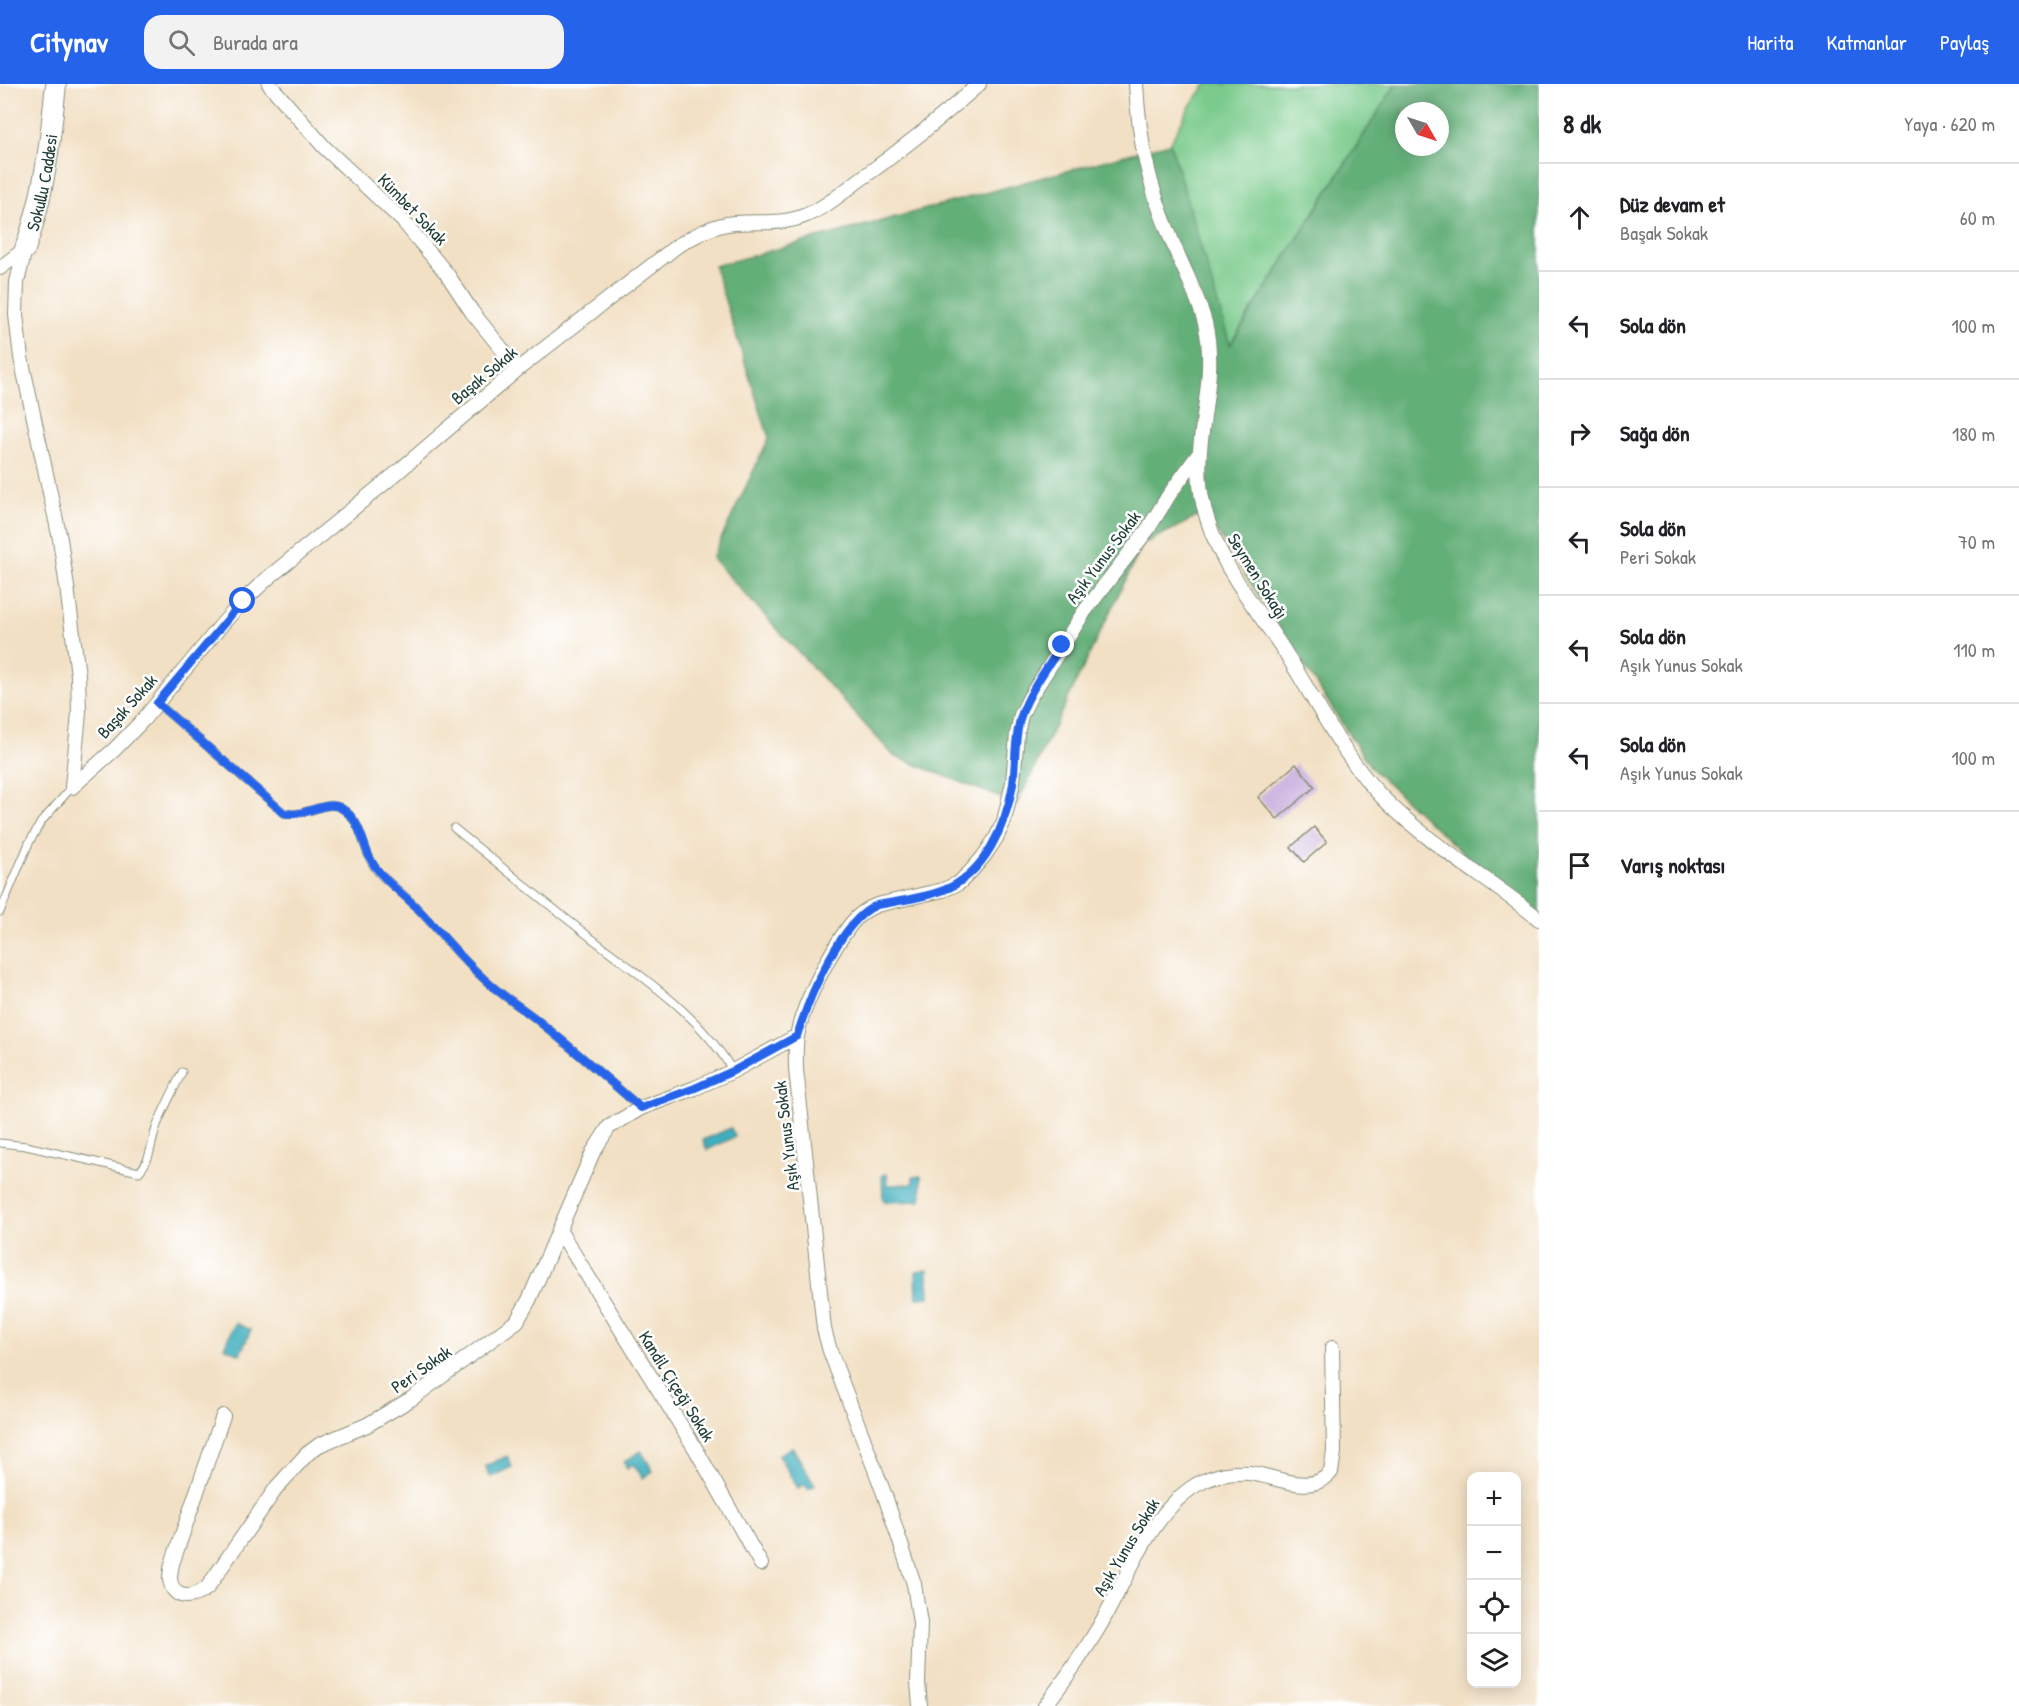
<!DOCTYPE html>
<html lang="tr">
<meta charset="utf-8">
<style>
body{margin:0;font-family:"Patrick Hand",sans-serif;background:#f2f2f2;color:#202124}
.controls{position:absolute;right:18px;bottom:18px;display:grid;overflow:hidden;border-radius:12px;box-shadow:0 3px 15px #0003}
.controls button{width:54px;height:54px;display:grid;place-items:center;padding:0;border:0;border-bottom:2px solid #e0e0e0;background:#fff;color:#202124;font:30px sans-serif}
.compass{position:absolute;left:1395px;top:18px;width:54px;height:54px;border-radius:50%;background:#fff;box-shadow:0 3px 15px #0003;rotate:129deg}
.stop{position:absolute;width:18px;height:18px;margin:-14px;border:4px solid #2563eb;border-radius:50%;background:#fff}
.stop.end{background:#2563eb;border-color:#fff;box-shadow:0 2px 6px #0008}
.list{margin:0;padding:0;list-style:none}
h2{display:flex;justify-content:space-between;align-items:center;height:78px;margin:0;padding:0 24px;font-size:26px}
h2 small{font-size:20px;font-weight:400;color:#757577}
.list li{display:grid;grid-template-columns:39px 1fr auto;gap:18px;align-items:center;box-sizing:border-box;height:108px;padding:0 24px;border-top:2px solid #e0e0e0}
.list b{display:block;font-size:22px;white-space:nowrap}
.list p{margin:0;font-size:20px;white-space:nowrap;color:#757577}
.list em{font-size:20px;font-style:normal;color:#757577}
.icon{flex:none;width:33px;height:33px;fill:none;stroke:currentColor;stroke-width:2;stroke-linecap:round;stroke-linejoin:round}
.map{position:relative;flex:none;width:1539px;height:1622px;overflow:hidden}
header{display:flex;align-items:center;gap:36px;box-sizing:border-box;height:84px;padding:0 30px;background:#2563eb;color:#fff}
header strong{font-size:28px}
nav{display:flex;gap:33px;margin-inline-start:auto;font-size:21px}
.search{width:420px;height:54px;background:#f2f2f2;display:flex;align-items:center;gap:15px;box-sizing:border-box;padding:0 21px;border-radius:18px;color:#757577;font-size:22px}
main{display:flex}
aside{flex:1;background:#fff}
.map>svg:first-child{display:block}
.green{fill:#7acb8c;stroke:#4c8460;stroke-width:1.5}
.forest{fill:#63af78;stroke:#417656;stroke-width:1.5;fill-rule:evenodd}
.water{fill:#41afbe;stroke:#307679;stroke-width:1.5}
.building{fill:#cfb8e1}
.lines{fill:none;stroke-linecap:round;stroke-linejoin:round}
.service-casing{stroke:#888e7c;stroke-width:9}
.minor-casing{stroke:#888e7c;stroke-width:16}
.secondary-casing{stroke:#888e7c;stroke-width:22}
.service{stroke:#fff;stroke-width:7}
.minor{stroke:#fff;stroke-width:14}
.secondary{stroke:#fff;stroke-width:20}
.route{stroke:#2563eb;stroke-width:8}
.labels{text-anchor:middle;dominant-baseline:central;stroke-width:5;stroke-linejoin:round;paint-order:stroke}
.street-label{font-size:18px;fill:#1f3d34;stroke:#fff}
</style>
<header>
<strong>Citynav</strong>
<div class="search"><svg class="icon" aria-label="search" viewBox="0 0 24 24"><circle cx="10" cy="10" r="6"/><path d="M15 15l6 6"/></svg>Burada ara</div>
<nav><a>Harita</a><a>Katmanlar</a><a>Paylaş</a></nav>
</header>
<main>
<div class="map">
<svg width="1539" height="1622" viewBox="0 0 1539 1622">
<rect width="100%" height="100%" fill="#fff"/>
<filter id="ink" filterUnits="userSpaceOnUse"><feTurbulence type="fractalNoise" baseFrequency=".0167" numOctaves="2"/><feDisplacementMap in="SourceGraphic" scale="12" xChannelSelector="R" yChannelSelector="G"/><feConvolveMatrix kernelMatrix="1 2 1 2 8 2 1 2 1" color-interpolation-filters="sRGB"/></filter>
<filter id="wash" filterUnits="userSpaceOnUse"><feTurbulence type="fractalNoise" baseFrequency=".008" numOctaves="4" result="noise"/><feDisplacementMap in="SourceGraphic" scale="24" xChannelSelector="R" yChannelSelector="G"/><feGaussianBlur stdDeviation="1.35" result="paint"/><feColorMatrix in="noise" values="0 0 0 0 0 0 0 0 0 0 0 0 0 0 0 0 0 1.4 0 .05"/><feComposite in="paint" operator="in"/></filter>
<g filter="url(#wash)">
<rect width="100%" height="100%" fill="#f2e0c4"/>
<path class="green" d="M1207,0H1396L1229,262L1170,59L1190,22Z"/>
<path class="forest" d="M1396,0H1539V837H1536L1371,684L1205,429L1143,460L1017,720L894,672L712,474L769,354L714,182L1170,59L1230,261ZM1404,27H1440V63H1404Z"/>
<path class="water" d="M731,1044L735,1053L707,1066L703,1056Z
M887,1090L888,1101L913,1100V1093L921,1092L922,1113L919,1117L886,1118L883,1115L882,1091Z
M928,1186L929,1213L917,1214L916,1187Z
M235,1239L251,1246L240,1270L224,1263Z
M792,1363L815,1401L808,1405L805,1400L798,1404L778,1371Z
M641,1367L653,1387L643,1394L633,1380L627,1384L624,1378Z
M507,1372L512,1383L491,1393L489,1392L486,1382Z"/>
<g id="blocks">
<path class="building" d="M1296,680L1315,703L1277,735L1258,713Z
M1314,743L1327,758L1304,778L1291,763Z"/>
</g>
</g>
<g filter="url(#ink)">
<use href="#blocks" fill-opacity="0" stroke="#888e7c" stroke-width="1.5"/>
<g class="lines">
<g class="service-casing">
<path id="service" d="M157,619L284,729C305,734 326,715 341,724C366,739 360,768 379,789C391,801 405,811 416,823C442,850 464,879 492,902C506,914 522,924 536,935C572,964 606,994 641,1024
M454,744C498,780 542,816 586,850C640,892 698,928 733,987
M0,828L29,759L41,738L72,703
M0,1059L26,1062L139,1088C151,1076 151,1059 156,1044C163,1025 174,1006 182,988"/>
</g>
<g class="minor-casing">
<path id="minor" d="M269,0L325,64L403,137L447,190L472,228L518,285
M1136,0C1139,57 1148,99 1170,152C1181,181 1197,208 1205,239C1220,301 1189,358 1203,419C1216,478 1253,519 1285,568C1317,618 1344,676 1387,718C1433,763 1489,795 1539,835
M25,165L17,198L16,231L21,274L60,455L67,503L78,591L79,629L72,703
M0,184L25,165
M72,703L115,665L143,636L224,538L243,517L268,494L393,392L518,285L677,162C693,153 709,143 727,140C753,136 779,142 804,132C824,124 841,110 858,97C900,67 940,35 979,0
M559,1146L695,1364L761,1480
M223,1332L172,1480C171,1485 170,1490 170,1495C173,1518 194,1514 207,1504L277,1403L307,1370L319,1361L367,1341L411,1315L517,1237L529,1216L593,1068L609,1043L641,1024L695,1004L733,987L797,952
M920,1622L918,1598L920,1539L914,1500L885,1412L830,1267L824,1245L796,985C796,975 795,963 797,953C802,921 831,866 851,840C858,831 866,825 877,821L943,806L959,799L972,786L984,772L996,754L1004,737L1013,698L1017,650L1021,631L1030,613L1084,528L1148,445L1169,411L1198,371
M1045,1622C1064,1597 1083,1570 1099,1543C1126,1497 1150,1429 1196,1401C1213,1391 1230,1388 1249,1389C1274,1391 1311,1413 1331,1388L1334,1368L1332,1264"/>
</g>
<g class="secondary-casing">
<g id="secondary">
<path id="s1" d="M25,165C45,110 50,58 56,0"/>
</g>
</g>
<use href="#service" class="service"/>
<use href="#minor" class="minor"/>
<use href="#secondary" class="secondary"/>
</g>
</g>
<g class="lines" filter="url(#ink)">
<path class="route" d="M243,517L157,619L284,729C305,734 326,715 341,724C366,739 360,768 380,789C392,803 407,813 420,827C444,852 465,880 492,902C506,914 522,924 536,935C572,964 606,994 641,1024L695,1004L733,987L797,952C808,916 840,836 877,821C899,817 923,814 944,806C985,790 1006,741 1013,700C1016,677 1014,654 1021,632C1029,607 1048,583 1062,561"/>
</g>
<g class="labels">
<g class="street-label">
<text stroke="none"><textPath href="#s1" startOffset="69">Sokullu Caddesi</textPath></text>
<text transform="translate(413 125) rotate(46)">Kümbet Sokak</text>
<text transform="translate(484 291) rotate(-40)">Başak Sokak</text>
<text transform="translate(1103 473) rotate(-53)">Aşık Yunus Sokak</text>
<text transform="translate(1258 492) rotate(58)">Seymen Sokağı</text>
<text transform="translate(127 622) rotate(-48)">Başak Sokak</text>
<text transform="translate(786 1052) rotate(-97)">Aşık Yunus Sokak</text>
<text transform="translate(421 1285) rotate(-35)">Peri Sokak</text>
<text transform="translate(677 1302) rotate(58)">Kandil Çiçeği Sokak</text>
<text transform="translate(1126 1463) rotate(-59)">Aşık Yunus Sokak</text>
</g>
</g>
</svg>
<div class="controls">
<button>+</button>
<button>−</button>
<button><svg class="icon" aria-label="locate" viewBox="0 0 24 24"><circle cx="12" cy="12" r="6"/><path d="M12 2v4M12 18v4M2 12h4M18 12h4"/></svg></button>
<button><svg class="icon" aria-label="layers" viewBox="0 0 24 24"><path d="M12 4l9 5-9 5-9-5zM3 14l9 5 9-5"/></svg></button>
</div>
<svg class="compass" viewBox="-18 -18 36 36"><path d="M0-13l5 13h-10z" fill="#e53935"/><path d="M0 13l5-13h-10z" fill="#757577"/></svg>
<div class="stop" style="left:243px;top:517px"></div>
<div class="stop end" style="left:1062px;top:561px"></div>
</div>
<aside>
<h2>8 dk<small>Yaya · 620 m</small></h2>
<ul class="list">
<li><svg class="icon" aria-label="ahead" viewBox="0 0 24 24"><path d="M12 20V5M6 11l6-6 6 6"/></svg><div><b>Düz devam et</b><p>Başak Sokak</p></div><em>60 m</em></li>
<li><svg class="icon" aria-label="left" viewBox="0 0 24 24"><path d="M17 20v-9H6M10 6l-5 5 5 5"/></svg><div><b>Sola dön</b></div><em>100 m</em></li>
<li><svg class="icon" aria-label="right" viewBox="0 0 24 24"><path d="M7 20v-9h11M14 6l5 5-5 5"/></svg><div><b>Sağa dön</b></div><em>180 m</em></li>
<li><svg class="icon" aria-label="left" viewBox="0 0 24 24"><path d="M17 20v-9H6M10 6l-5 5 5 5"/></svg><div><b>Sola dön</b><p>Peri Sokak</p></div><em>70 m</em></li>
<li><svg class="icon" aria-label="left" viewBox="0 0 24 24"><path d="M17 20v-9H6M10 6l-5 5 5 5"/></svg><div><b>Sola dön</b><p>Aşık Yunus Sokak</p></div><em>110 m</em></li>
<li><svg class="icon" aria-label="left" viewBox="0 0 24 24"><path d="M17 20v-9H6M10 6l-5 5 5 5"/></svg><div><b>Sola dön</b><p>Aşık Yunus Sokak</p></div><em>100 m</em></li>
<li><svg class="icon" aria-label="arrive" viewBox="0 0 24 24"><path d="M6 21V4h12l-3 4 3 4H6"/></svg><div><b>Varış noktası</b></div></li>
</ul>
</aside>
</main>
